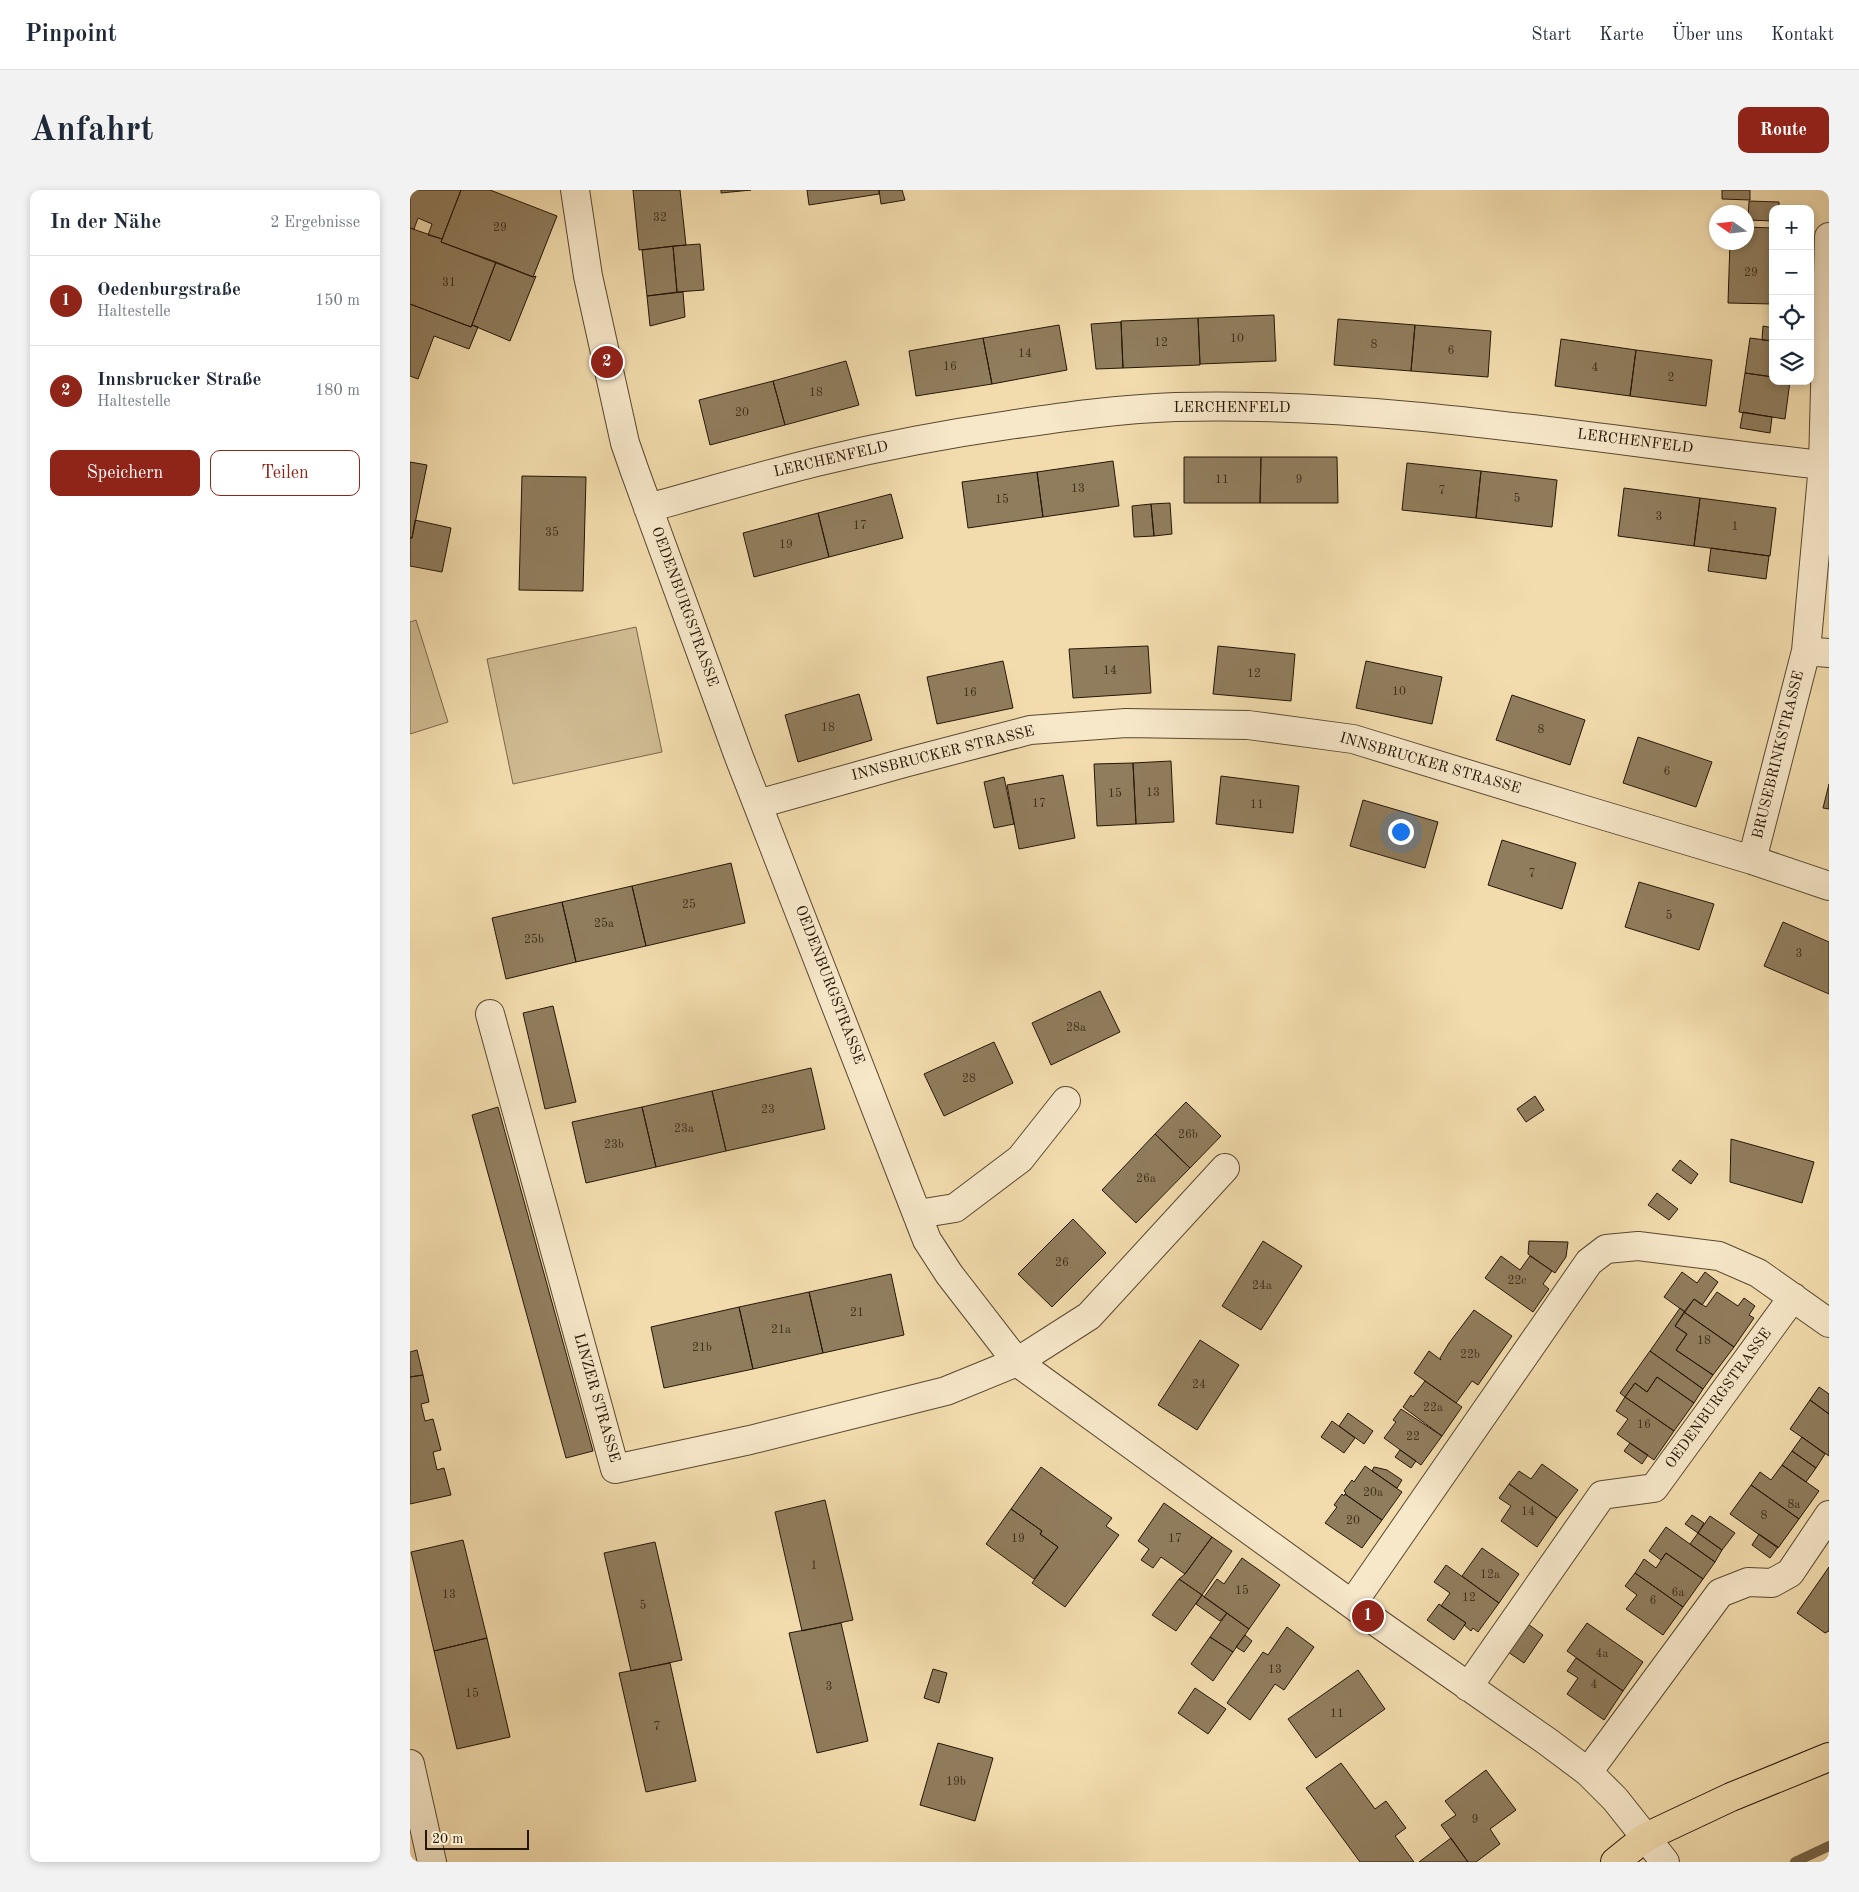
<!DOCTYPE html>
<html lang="de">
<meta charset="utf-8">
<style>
body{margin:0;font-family:"Old Standard TT",serif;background:#f2f2f3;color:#1f2937}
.controls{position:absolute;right:15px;top:15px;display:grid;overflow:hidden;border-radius:10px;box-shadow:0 2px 8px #0003}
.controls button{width:45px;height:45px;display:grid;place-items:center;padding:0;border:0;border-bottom:1px solid #e0e1e3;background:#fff;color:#1f2937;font:25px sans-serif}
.compass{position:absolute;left:1299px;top:15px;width:45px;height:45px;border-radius:50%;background:#fff;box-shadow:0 2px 8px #0003;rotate:284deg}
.scale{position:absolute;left:15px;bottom:12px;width:104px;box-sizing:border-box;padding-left:5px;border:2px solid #261607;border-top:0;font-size:14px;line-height:18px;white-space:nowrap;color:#261607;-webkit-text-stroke:4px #f7e8ca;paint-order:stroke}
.you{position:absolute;left:990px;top:641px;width:18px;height:18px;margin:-12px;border:4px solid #fff;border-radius:50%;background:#1a73e8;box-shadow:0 0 0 8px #1a73e833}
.badge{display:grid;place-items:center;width:32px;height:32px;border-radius:50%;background:#8f2418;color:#fff;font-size:16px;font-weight:700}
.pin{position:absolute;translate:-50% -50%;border:2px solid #fff;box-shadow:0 1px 5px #0006}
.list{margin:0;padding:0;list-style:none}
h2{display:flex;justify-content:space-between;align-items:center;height:65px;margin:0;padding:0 20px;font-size:21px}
h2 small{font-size:16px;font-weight:400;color:#747a83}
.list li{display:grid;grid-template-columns:32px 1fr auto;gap:15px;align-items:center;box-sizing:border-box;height:90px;padding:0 20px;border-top:1px solid #e0e1e3}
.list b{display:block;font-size:19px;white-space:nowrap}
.list p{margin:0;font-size:16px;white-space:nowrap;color:#747a83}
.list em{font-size:16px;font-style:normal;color:#747a83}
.actions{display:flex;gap:10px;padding:15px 20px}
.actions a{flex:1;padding:11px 0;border:1px solid #8f2418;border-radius:10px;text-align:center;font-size:18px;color:#8f2418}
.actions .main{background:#8f2418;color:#fff}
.icon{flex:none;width:28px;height:28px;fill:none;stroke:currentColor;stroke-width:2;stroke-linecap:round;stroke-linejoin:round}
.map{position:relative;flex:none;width:1419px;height:1672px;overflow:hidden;border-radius:10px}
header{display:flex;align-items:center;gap:30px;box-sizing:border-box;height:70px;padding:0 25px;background:#fff;border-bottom:1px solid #e0e1e3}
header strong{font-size:24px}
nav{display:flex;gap:28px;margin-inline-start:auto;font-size:18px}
.intro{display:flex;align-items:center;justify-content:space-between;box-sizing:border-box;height:120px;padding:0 30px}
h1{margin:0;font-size:35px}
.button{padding:12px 22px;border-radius:10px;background:#8f2418;color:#fff;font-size:18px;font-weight:700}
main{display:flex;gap:30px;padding:0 30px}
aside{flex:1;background:#fff;border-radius:10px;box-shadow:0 2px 8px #0003}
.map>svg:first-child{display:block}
.green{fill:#cfba91;stroke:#7a684c}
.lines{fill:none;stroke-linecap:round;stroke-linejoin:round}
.stream{stroke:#776549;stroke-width:10}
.building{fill:#907d5d;stroke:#261607}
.minor-casing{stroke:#594830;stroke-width:30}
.major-casing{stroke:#261607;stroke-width:30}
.minor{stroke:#f7e8ca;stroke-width:28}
.major{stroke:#f2dcad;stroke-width:28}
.labels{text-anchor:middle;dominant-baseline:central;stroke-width:4;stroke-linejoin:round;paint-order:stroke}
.number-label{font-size:12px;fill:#40301c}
.street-label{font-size:15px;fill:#261607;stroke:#f7e8ca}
</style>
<header>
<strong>Pinpoint</strong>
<nav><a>Start</a><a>Karte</a><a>Über uns</a><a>Kontakt</a></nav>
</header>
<div class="intro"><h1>Anfahrt</h1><a class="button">Route</a></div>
<main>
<aside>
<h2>In der Nähe<small>2 Ergebnisse</small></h2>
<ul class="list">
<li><span class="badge">1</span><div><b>Oedenburgstraße</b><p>Haltestelle</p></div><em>150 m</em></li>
<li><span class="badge">2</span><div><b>Innsbrucker Straße</b><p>Haltestelle</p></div><em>180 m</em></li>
</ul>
<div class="actions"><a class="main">Speichern</a><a>Teilen</a></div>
</aside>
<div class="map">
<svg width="1419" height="1672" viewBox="0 0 1419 1672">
<rect width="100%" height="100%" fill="#f2dcad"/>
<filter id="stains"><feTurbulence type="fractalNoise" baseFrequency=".004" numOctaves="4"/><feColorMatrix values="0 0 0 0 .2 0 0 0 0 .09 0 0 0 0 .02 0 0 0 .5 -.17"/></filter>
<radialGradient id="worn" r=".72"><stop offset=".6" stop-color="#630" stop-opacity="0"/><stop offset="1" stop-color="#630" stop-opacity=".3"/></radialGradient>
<path class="green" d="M6,430L38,532L0,544V432Z
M226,437L252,562L103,594L77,469Z"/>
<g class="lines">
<path class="stream" d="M1385,1672L1419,1656"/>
</g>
<path class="building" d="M0,0H51L32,49L18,45L22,34L8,28L4,39L0,38Z
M51,0H80L147,26L123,87L31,52Z
M223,0H270L276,55L229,60Z
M311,0H341L311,3Z
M397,0H469V4L399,15Z
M469,0H492L495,10L471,14Z
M1312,0H1340V10L1312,9Z
M1339,11L1369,12V19H1363V31L1338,30Z
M1336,37L1363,38V114L1318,113L1320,52H1336Z
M0,38L32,49L31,52L86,72L61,137L0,114Z
M290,54L294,100L267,102L263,56Z
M263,56L267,102L237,106L232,60Z
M86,72L123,87L126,86L100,151L62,135Z
M273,102L275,127L240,136L237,106Z
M0,114L61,137L62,135L68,137L59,159L24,146L8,189L0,186Z
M864,125L866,171L790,174L788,128Z
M788,128L790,175L713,178L711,131Z
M928,129L1005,135L1001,181L924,175Z
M711,132L713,178L686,179L681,134Z
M649,135L657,180L582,194L573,148Z
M1005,135L1081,141L1078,187L1001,181Z
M1353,136L1363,138V151L1352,150Z
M573,148L582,194L506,206L499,161Z
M1340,148L1363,151V187L1335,183Z
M1151,149L1226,160L1220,206L1145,196Z
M1226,160L1302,170L1296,216L1220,206Z
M436,171L449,215L375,235L363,191Z
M1335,183L1363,187V191H1380L1375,229L1329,222Z
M363,191L375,235L300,255L289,210Z
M1333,222L1362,227L1360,243L1330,238Z
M774,267H851L850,313H774Z
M851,267H927L928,313H850Z
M703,271L709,316L633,327L627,282Z
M0,272L17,275L2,348H0Z
M997,273L1071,281L1066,328L992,320Z
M1071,281L1147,290L1142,337L1066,328Z
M627,282L633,327L558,338L552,292Z
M112,286L176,287L173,401L109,400Z
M1214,298L1290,308L1284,356L1208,346Z
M481,304L493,348L419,367L408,323Z
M1290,308L1366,318L1360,366L1284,356Z
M760,313L762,344L744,346L741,314Z
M741,314L744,346L724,347L722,316Z
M408,323L419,367L344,387L333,343Z
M5,330L41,338L32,382L0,376V348H2Z
M1301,358L1359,366L1356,389L1298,381Z
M738,456L741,503L663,508L659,459Z
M808,456L885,464L881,511L803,504Z
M593,471L603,518L527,534L517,487Z
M956,471L1032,487L1022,534L946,518Z
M449,504L462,550L388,572L375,525Z
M1102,505L1175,530L1160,575L1086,550Z
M1228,547L1302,572L1286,617L1213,593Z
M761,571L764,632L726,634L723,573Z
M723,573L726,634L687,636L684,574Z
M653,585L665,648L609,659L597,595Z
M811,586L889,596L883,643L806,634Z
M594,587L604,634L584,638L574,592Z
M1419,594V619L1413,618Z
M953,610L1028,632L1015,678L940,656Z
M1092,650L1166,673L1152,719L1078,695Z
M321,673L335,733L236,756L222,696Z
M1229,692L1304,714L1289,760L1215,737Z
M222,696L236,756L166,772L152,712Z
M152,712L166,772L96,789L82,728Z
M1373,732L1419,752V804L1354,776Z
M690,801L710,842L641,875L622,833Z
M143,816L166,912L135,919L113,823Z
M584,852L603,893L534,926L514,884Z
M401,878L415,939L316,961L302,901Z
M302,901L316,961L246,977L232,917Z
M1125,906L1134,920L1116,932L1107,919Z
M776,912L811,946L780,978L745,944Z
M88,917L183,1261L156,1268L62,925Z
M232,917L246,977L176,993L162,932Z
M745,944L780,978L726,1033L692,1000Z
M1321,949L1404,972L1392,1013L1320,992Z
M1270,970L1288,984L1281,994L1262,980Z
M1247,1003L1268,1019L1259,1030L1238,1015Z
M663,1029L696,1063L642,1117L608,1084Z
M853,1051L892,1076L851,1140L812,1116Z
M1119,1051L1158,1052L1156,1067L1145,1083L1118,1064Z
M1091,1066L1110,1080L1120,1066L1142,1081L1133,1094L1139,1099L1123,1122L1075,1088Z
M1272,1082L1287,1093L1295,1082L1308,1092L1292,1115L1284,1109L1275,1122L1254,1107Z
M481,1084L494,1145L413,1163L399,1102Z
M399,1102L413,1163L343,1179L329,1117Z
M1307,1102L1328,1116L1334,1108L1345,1116L1339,1125L1344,1128L1324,1157L1274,1122L1284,1109L1296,1117Z
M329,1117L343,1179L254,1198L241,1137Z
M1270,1118L1275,1122L1265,1136L1277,1144L1266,1160L1303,1185L1293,1199L1240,1161Z
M1064,1120L1102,1146L1068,1195L1062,1191L1046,1213L1004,1183L1019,1161L1031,1170L1030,1168L1039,1153Z
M1274,1122L1324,1157L1303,1185L1266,1160L1277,1144L1265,1136Z
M790,1150L829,1175L787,1240L748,1215Z
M7,1160L13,1185L0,1187V1162Z
M1240,1161L1293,1199L1284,1213L1247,1187L1237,1202L1225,1193L1215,1207L1210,1203Z
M13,1185L19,1212L11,1214L15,1231L23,1229L31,1260L23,1262L27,1280L34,1278L41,1305L0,1314V1187Z
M1247,1187L1284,1213L1264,1241L1215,1207L1225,1193L1237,1202Z
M1015,1191L1052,1217L1032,1246L993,1217L1001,1205L1003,1207Z
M1409,1197L1419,1204V1224L1400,1210Z
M1215,1207L1264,1241L1244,1270L1207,1244L1218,1229L1206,1221Z
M1400,1210L1419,1224V1266L1380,1239Z
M991,1219L1032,1246L1011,1275L974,1248L986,1232L983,1230Z
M938,1223L963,1241L954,1254L929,1236Z
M922,1231L945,1248L934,1263L911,1247Z
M1392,1247L1415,1264L1406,1278L1382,1261Z
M1220,1253L1238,1265L1232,1274L1214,1261Z
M990,1260L1006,1271L1001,1278L985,1267Z
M1382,1261L1406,1278L1396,1292L1372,1275Z
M1132,1274L1168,1300L1147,1328L1099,1294L1109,1281L1121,1289Z
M1372,1275L1409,1301L1389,1329L1341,1295L1350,1282L1361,1290Z
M955,1276L992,1302L972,1330L935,1304L936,1303L934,1301L942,1290L944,1292Z
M631,1277L702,1328L696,1336L709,1345L655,1417L622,1393L648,1357L630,1344L632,1341L601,1319Z
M964,1277L977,1280L992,1290L987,1298L962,1281Z
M1099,1294L1147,1328L1127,1357L1091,1331L1101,1316L1089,1308Z
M1341,1295L1389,1329L1368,1358L1320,1324Z
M932,1304L934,1306L935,1304L972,1330L952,1358L915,1333L927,1317L924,1315Z
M415,1310L443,1430L392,1441L365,1322Z
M754,1313L802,1347L775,1384L751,1367L743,1378L731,1370L739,1359L728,1351Z
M601,1319L632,1341L630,1344L648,1357L624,1389L576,1354Z
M1282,1325L1294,1333L1288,1343L1275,1334Z
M1300,1326L1325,1343L1312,1360L1288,1343Z
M1256,1337L1305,1372L1293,1389L1256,1363L1251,1370L1239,1361Z
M1288,1343L1312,1360L1305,1372L1280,1354Z
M1349,1344L1368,1357L1360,1368L1342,1355Z
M802,1347L822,1361L792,1405L769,1389L775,1384Z
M53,1350L77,1448L24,1461L1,1362Z
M245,1352L272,1470L221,1481L194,1363Z
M1072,1358L1109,1384L1089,1413L1052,1386Z
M1256,1363L1293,1389L1273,1417L1225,1383L1234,1369L1246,1378Z
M832,1368L870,1395L839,1439L794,1407L807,1389L814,1394Z
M1036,1375L1089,1413L1068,1442L1063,1438L1061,1441L1054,1435L1056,1433L1031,1416L1040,1403L1024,1392Z
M1419,1377V1441L1415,1443L1387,1423Z
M1225,1383L1273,1417L1253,1445L1216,1419L1227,1405L1215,1396Z
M769,1389L792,1405L766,1441L742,1425Z
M792,1405L817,1423L810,1431L786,1414Z
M1029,1414L1056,1433L1044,1450L1017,1430Z
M817,1423L839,1439L823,1462L800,1447Z
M431,1433L458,1551L407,1563L379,1443Z
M1177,1433L1233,1472L1213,1501L1157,1461Z
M1118,1434L1133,1445L1114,1473L1098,1462Z
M877,1437L904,1457L874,1500L865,1494L840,1530L817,1513L853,1462L858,1465Z
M835,1445L842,1451L834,1462L826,1457Z
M800,1447L823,1462L803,1491L781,1474Z
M77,1448L100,1547L47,1559L24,1461Z
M1166,1468L1213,1501L1194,1530L1157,1504L1168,1488L1157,1481Z
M260,1473L286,1591L236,1602L209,1483Z
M523,1479L537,1483L529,1513L514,1508Z
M948,1480L975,1519L906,1568L878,1529Z
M785,1498L816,1519L798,1544L768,1523Z
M528,1553L583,1568L565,1631L510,1615Z
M931,1573L965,1619L976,1611L996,1638L985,1646L1004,1672H950L896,1598Z
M1076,1580L1106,1620L1080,1639L1090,1654L1066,1672H1058L1031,1635L1046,1625L1035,1611Z
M1041,1648L1058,1672H1009Z"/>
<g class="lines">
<g class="minor-casing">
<path id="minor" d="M165,0L178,86L215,253L224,279L329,567L517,1050L539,1084L607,1172L972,1436L1138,1552L1178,1582L1205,1609L1255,1672
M238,318C296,302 353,285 411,271C473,256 536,244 599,235C653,227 709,219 765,217C982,211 1197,252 1413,275
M1396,461L1419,463
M348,614L494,573L620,540L716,533L838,535L943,549L1165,617L1342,670L1419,696
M1342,670L1396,461L1413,275L1419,47
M80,824L205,1279L340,1250L536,1201L607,1172L679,1126L815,978
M508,1024L545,1018L610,969L656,911
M942,1414L1179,1072L1196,1059L1228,1056L1309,1066L1348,1083L1419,1133
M1058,1497L1192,1305L1244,1298L1383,1107
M0,1574L22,1672
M1178,1582L1310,1403L1338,1392L1362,1393L1380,1383L1419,1325"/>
</g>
<g class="major-casing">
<path id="major" d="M1205,1672L1236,1647L1321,1607L1419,1567"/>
</g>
<use href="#minor" class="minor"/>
<use href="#major" class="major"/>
</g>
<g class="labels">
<g class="number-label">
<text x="250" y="28">32</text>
<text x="90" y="38">29</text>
<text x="1341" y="83">29</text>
<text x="39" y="93">31</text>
<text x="827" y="149">10</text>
<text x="751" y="153">12</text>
<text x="964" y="155">8</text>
<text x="1041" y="161">6</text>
<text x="615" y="164">14</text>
<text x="540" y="177">16</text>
<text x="1185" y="178">4</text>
<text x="1261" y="188">2</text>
<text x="406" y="203">18</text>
<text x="332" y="223">20</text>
<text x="812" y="290">11</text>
<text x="889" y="290">9</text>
<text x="668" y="299">13</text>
<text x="1032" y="301">7</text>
<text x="1107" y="309">5</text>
<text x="592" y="310">15</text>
<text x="1249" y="327">3</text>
<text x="450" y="336">17</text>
<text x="1325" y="337">1</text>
<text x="142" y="343">35</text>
<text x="376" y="355">19</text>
<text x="700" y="481">14</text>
<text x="844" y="484">12</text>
<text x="989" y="502">10</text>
<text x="560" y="503">16</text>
<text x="418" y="538">18</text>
<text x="1131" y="540">8</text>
<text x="1257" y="582">6</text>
<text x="743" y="603">13</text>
<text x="705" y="604">15</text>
<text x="629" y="614">17</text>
<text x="847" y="615">11</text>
<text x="1122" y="684">7</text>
<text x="279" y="715">25</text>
<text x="1259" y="726">5</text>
<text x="194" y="734">25a</text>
<text x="124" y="750">25b</text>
<text x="1389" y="764">3</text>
<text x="666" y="838">28a</text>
<text x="559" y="889">28</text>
<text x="358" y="920">23</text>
<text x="274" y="939">23a</text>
<text x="778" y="945">26b</text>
<text x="204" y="955">23b</text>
<text x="736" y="989">26a</text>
<text x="652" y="1073">26</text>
<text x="1107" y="1091">22c</text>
<text x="852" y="1096">24a</text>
<text x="447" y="1123">21</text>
<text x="371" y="1140">21a</text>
<text x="1294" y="1151">18</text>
<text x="292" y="1158">21b</text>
<text x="1060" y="1165">22b</text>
<text x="789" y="1195">24</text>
<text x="1023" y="1218">22a</text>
<text x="1234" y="1235">16</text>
<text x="1003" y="1247">22</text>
<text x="963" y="1303">20a</text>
<text x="1384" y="1315">8a</text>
<text x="1118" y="1322">14</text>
<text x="1354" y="1326">8</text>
<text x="943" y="1331">20</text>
<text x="608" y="1349">19</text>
<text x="765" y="1349">17</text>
<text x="404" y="1376">1</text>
<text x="1080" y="1385">12a</text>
<text x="832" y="1401">15</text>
<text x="1268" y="1403">6a</text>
<text x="39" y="1405">13</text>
<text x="1059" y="1408">12</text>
<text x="1243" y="1411">6</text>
<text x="233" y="1416">5</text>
<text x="1192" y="1464">4a</text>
<text x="865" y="1480">13</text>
<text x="1184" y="1495">4</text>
<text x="419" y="1497">3</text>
<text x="62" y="1504">15</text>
<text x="927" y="1524">11</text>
<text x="247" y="1537">7</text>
<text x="546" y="1592">19b</text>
<text x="1065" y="1630">9</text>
</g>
<g class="street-label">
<text x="822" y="218">LERCHENFELD</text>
<text transform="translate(1225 252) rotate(7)">LERCHENFELD</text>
<text transform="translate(421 270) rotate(-13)">LERCHENFELD</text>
<text transform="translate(274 417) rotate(70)">OEDENBURGSTRASSE</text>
<text transform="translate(533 564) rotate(-14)">INNSBRUCKER STRASSE</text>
<text transform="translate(1369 565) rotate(-76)">BRUSEBRINKSTRASSE</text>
<text transform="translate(1020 574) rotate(16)">INNSBRUCKER STRASSE</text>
<text transform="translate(419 795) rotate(69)">OEDENBURGSTRASSE</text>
<text transform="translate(186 1208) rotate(74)">LINZER STRASSE</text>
<text transform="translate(1309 1209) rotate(-54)">OEDENBURGSTRASSE</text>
</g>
</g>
<rect width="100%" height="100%" filter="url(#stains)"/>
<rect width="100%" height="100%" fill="url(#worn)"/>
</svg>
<div class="controls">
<button>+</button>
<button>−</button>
<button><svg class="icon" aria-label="locate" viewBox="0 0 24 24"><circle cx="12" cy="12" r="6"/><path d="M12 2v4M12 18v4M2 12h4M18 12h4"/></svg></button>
<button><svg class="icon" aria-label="layers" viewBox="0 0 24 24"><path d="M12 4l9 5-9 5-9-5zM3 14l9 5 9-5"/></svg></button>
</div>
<svg class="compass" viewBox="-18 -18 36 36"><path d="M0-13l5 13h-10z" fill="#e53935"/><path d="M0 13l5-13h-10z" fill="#747a83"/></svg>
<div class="scale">20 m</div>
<div class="you"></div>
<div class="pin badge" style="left:958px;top:1426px">1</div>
<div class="pin badge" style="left:197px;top:172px">2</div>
</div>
</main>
